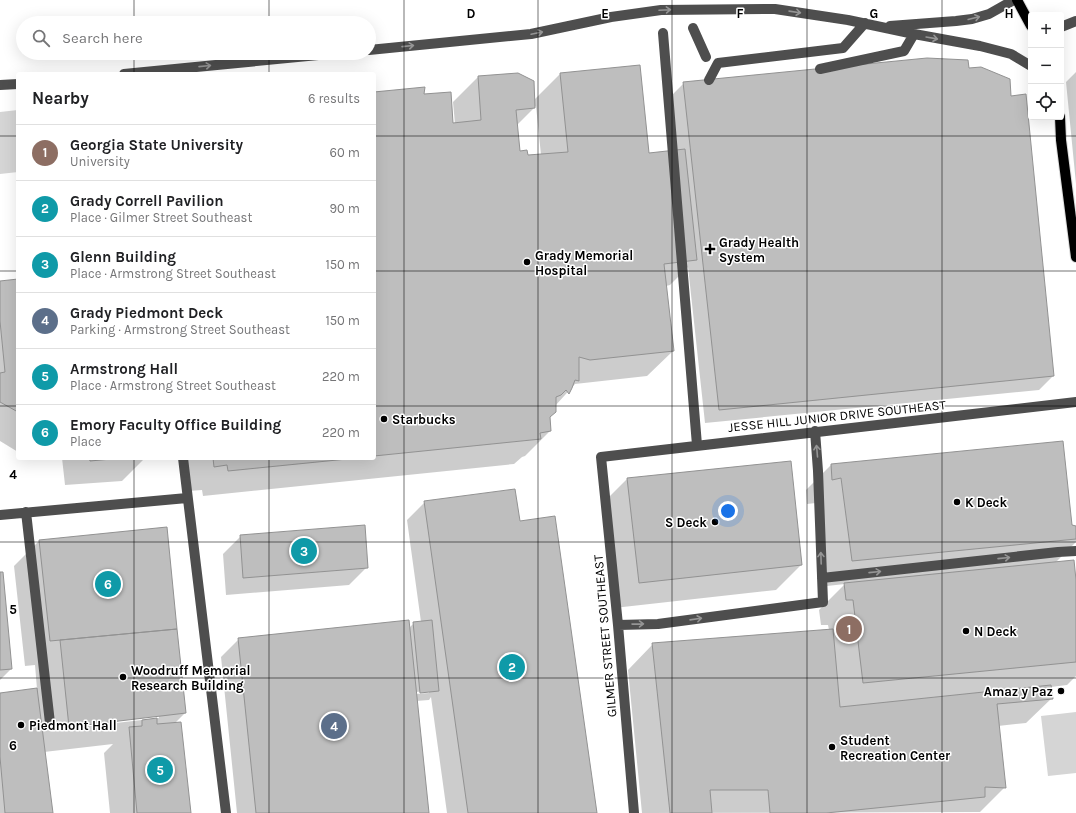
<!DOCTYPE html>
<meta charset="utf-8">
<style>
body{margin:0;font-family:Karla,sans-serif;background:#f6f6f6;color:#202124}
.controls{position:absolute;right:12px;top:12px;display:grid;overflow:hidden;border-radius:4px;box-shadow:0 4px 16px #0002}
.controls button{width:36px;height:36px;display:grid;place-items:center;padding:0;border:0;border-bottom:1px solid #e0e0e0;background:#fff;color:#202124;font:20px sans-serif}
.you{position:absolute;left:728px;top:511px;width:14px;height:14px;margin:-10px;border:3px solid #fff;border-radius:50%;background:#1a73e8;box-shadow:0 0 0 6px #1a73e833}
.badge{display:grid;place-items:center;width:26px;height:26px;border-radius:50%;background:#db2777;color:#fff;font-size:13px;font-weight:700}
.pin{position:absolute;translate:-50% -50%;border:2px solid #fff;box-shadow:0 1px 4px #0006}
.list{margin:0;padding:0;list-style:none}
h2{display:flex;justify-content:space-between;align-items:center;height:52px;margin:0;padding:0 16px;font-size:17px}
h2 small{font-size:13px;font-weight:400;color:#757577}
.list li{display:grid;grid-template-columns:26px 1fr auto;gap:12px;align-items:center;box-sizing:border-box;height:56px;padding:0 16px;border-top:1px solid #e0e0e0}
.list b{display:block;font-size:15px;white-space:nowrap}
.list p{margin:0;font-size:13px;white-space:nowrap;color:#757577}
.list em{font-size:13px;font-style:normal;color:#757577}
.icon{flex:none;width:22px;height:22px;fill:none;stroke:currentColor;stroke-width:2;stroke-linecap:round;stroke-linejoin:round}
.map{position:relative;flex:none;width:1076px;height:813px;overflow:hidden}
.search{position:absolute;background:#fff;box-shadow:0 4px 16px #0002;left:16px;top:16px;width:360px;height:44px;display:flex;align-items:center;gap:10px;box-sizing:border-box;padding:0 14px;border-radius:22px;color:#757577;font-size:15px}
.panel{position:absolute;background:#fff;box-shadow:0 4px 16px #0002;left:16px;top:72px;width:360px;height:388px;border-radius:4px}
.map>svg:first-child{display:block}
.green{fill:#d5d5d5}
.shadow{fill:#0003;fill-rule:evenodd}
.building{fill:#bebebe;stroke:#929292}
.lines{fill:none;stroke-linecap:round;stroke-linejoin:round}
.major-casing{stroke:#dbdbdb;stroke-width:12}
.minor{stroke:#4e4e4e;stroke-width:10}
.major{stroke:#000;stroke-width:10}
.oneway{stroke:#959595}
.grid{fill:none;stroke:#000;stroke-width:1;stroke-opacity:0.55}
.poi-dot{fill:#000;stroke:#fff;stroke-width:1.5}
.labels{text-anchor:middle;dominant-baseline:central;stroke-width:3;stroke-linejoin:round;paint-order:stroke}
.poi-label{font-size:13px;font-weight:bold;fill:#000;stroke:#fff;text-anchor:start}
.street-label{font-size:13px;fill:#000;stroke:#fff}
.grid-label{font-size:13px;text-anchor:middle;font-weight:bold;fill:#000;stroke:#fff;stroke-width:3;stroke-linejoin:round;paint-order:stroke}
</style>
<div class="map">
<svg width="1076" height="813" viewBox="0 0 1076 813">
<rect width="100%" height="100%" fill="#fff"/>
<path class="green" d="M18,110V172L0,174V112Z
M1076,712V773L1048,776L1041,716Z"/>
<path class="shadow" d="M969,69L1010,97L1053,376L1039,390L705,423L688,267L670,285L666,286L673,351L647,376L575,384L555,406V412L549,418L550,431L525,456L522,457L514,464L203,496L202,490L189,491L181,458H374V93L423,95L453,124H455L453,102L478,77L534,100L560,74L648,154L676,151L670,97L684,83ZM536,106L541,155L527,156L519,152L517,125Z
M1076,72V184L1066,82Z
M18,280V452L0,441V282Z
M62,458H145L122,481L65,485Z
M831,465L1076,527V542L1055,563L1076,590V676L1067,685L1051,687L1052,698L1026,723L998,726L1005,787L980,812L642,813L628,670L653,644L829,630L828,625H821L819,610L845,584L827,586L816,503L807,504L806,490Z
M627,479L801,565L776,590L614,608L602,504Z
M425,502L519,522L596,813H447L431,697L429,700L416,701L428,813H237L221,657L239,639L409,628L414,623L421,622L407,520ZM429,691V693L415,694V692Z
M241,536L367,567L349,585L226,595L223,554Z
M39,541L185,713L175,723L190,813H110L104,753L113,744L44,752L52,813H0V694L37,689L35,665L25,666L14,566ZM159,716V718L64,729V727Z
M0,573L11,669L0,680Z"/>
<path class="building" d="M927,58L968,60L969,68L981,67L1010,79L1011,96L1026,94L1054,376L719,410L683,82Z
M640,65L649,153L685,149L697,260L664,264L674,351L590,360L579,357V381L575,380L572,388L569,394L566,390L561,395L556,397V412L550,417L551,431L540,433L541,439L374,456V92L425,87L424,94L451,92L453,123L481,120L478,76L518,73L534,81L535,108L516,110L520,151L527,150L528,155L568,152L560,73Z
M18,279V412L0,402V373L5,372L0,321V281Z
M1063,441L1072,525L1076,526V539L852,561L841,478L832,480L831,464Z
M89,458H122L90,461Z
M213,458H357L228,471L227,465L214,467Z
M791,461L802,565L639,583L627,478Z
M515,489L520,521L555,516L597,813H468L424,501Z
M365,525L368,568L243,578L240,535Z
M167,527L177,629L50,641L39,540Z
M1074,560L1076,580V662L863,683L853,600H846L844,583Z
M0,572H3L12,669L0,670Z
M409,620L429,813H256L238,638Z
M432,620L439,691L420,693L413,622Z
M177,629L186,713L69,727L60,640Z
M833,629L840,707L1051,685L1053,699L997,704L1006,788L985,787V797L826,813H770L768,790H710L712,813H670L652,643Z
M37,688L53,813H5L0,757V693Z
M157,718V724L181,722L191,813H137L129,727L142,726V720Z"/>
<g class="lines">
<g class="major-casing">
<path id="major" d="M1017,0L1031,26
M1060,117L1061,140L1076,257"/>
</g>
<path class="minor" d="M890,26L956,21L972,19L989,14L1014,0
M1061,27L1076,21
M693,28L706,57
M663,33L697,445
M369,50L531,34L611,17L661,10L775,9L848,20L914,34L980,46L1011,54L1031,66
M820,69L904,51L914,34
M124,74L339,53
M709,80L718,63L843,48L865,23
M0,85L18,84
M183,458L226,813
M26,512L50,723
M0,515L187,498
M822,578L1058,552L1076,551
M618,625L658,624L823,602L818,471L815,431
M634,813L618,625L601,457L1076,402"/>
<use href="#major" class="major"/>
</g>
<defs><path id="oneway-shaft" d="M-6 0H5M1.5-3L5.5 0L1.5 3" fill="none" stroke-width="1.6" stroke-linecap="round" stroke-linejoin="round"/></defs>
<g class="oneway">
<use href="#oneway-shaft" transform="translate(665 10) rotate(-3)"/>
<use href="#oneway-shaft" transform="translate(795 12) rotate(8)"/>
<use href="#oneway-shaft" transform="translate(974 18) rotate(-14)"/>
<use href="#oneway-shaft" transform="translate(537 33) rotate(-12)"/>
<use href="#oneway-shaft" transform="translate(932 38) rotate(10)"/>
<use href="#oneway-shaft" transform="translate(408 46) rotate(-6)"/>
<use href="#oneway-shaft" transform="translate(205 66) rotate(-6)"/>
<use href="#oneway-shaft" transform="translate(817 451) rotate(-95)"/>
<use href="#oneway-shaft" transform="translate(821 558) rotate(-92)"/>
<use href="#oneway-shaft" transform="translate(1004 558) rotate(-6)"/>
<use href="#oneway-shaft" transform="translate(875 572) rotate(-6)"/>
<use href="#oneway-shaft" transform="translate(696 619) rotate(-8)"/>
<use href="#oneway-shaft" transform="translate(638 624) rotate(-1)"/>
</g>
<path class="grid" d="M134,0V23M269,0V23M404,0V813M538,0V813M672,0V813M807,0V813M942,0V813M134,53V74M269,53V74M0,136H18M374,136H1076M0,271H18M374,271H1076M0,406H18M374,406H1076M134,458V813M269,458V813M0,542H1076M0,678H1076"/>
<g class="poi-dot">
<path d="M708 243h4v4h4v4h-4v4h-4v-4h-4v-4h4z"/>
<circle cx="527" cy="262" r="4"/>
<circle cx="384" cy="419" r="4"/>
<circle cx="957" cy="502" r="4"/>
<circle cx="715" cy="522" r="4"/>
<circle cx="966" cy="631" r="4"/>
<circle cx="123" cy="677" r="4"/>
<circle cx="1061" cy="691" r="4"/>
<circle cx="21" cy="725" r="4"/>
<circle cx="832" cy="747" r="4"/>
</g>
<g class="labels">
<g class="poi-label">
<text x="719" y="242">Grady Health<tspan x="719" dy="15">System</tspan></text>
<text x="535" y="255">Grady Memorial<tspan x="535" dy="15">Hospital</tspan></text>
<text x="392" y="419">Starbucks</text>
<text x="965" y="502">K Deck</text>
<text x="707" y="522" text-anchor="end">S Deck</text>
<text x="974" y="631">N Deck</text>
<text x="131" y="670">Woodruff Memorial<tspan x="131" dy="15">Research Building</tspan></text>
<text x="1053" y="691" text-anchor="end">Amaz y Paz</text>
<text x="29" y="725">Piedmont Hall</text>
<text x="840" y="740">Student<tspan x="840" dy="15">Recreation Center</tspan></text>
</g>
<g class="street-label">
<text transform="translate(837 416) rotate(-6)">JESSE HILL JUNIOR DRIVE SOUTHEAST</text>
<text transform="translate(605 636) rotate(-95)">GILMER STREET SOUTHEAST</text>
</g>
</g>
<g class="grid-label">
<text x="471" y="18">D</text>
<text x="605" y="18">E</text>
<text x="740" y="18">F</text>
<text x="874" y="18">G</text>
<text x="1009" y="18">H</text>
<text x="13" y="479">4</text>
<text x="13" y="614">5</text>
<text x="13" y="750">6</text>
</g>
</svg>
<div class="controls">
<button>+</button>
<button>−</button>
<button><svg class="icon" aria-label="locate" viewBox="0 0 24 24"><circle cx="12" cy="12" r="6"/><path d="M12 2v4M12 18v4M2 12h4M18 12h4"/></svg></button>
</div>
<div class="you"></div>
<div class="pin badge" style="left:849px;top:629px;background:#8d6e63">1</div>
<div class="pin badge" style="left:512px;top:667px;background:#0f9aa8">2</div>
<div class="pin badge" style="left:304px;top:551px;background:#0f9aa8">3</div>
<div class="pin badge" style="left:334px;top:726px;background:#5c6f8a">4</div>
<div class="pin badge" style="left:160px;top:770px;background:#0f9aa8">5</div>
<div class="pin badge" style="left:108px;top:584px;background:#0f9aa8">6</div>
<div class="search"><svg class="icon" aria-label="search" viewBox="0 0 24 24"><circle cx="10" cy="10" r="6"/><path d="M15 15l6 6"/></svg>Search here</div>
<section class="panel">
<h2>Nearby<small>6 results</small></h2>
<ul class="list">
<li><span class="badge" style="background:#8d6e63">1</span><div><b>Georgia State University</b><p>University</p></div><em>60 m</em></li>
<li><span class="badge" style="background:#0f9aa8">2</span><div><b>Grady Correll Pavilion</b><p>Place · Gilmer Street Southeast</p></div><em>90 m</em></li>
<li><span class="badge" style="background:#0f9aa8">3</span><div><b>Glenn Building</b><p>Place · Armstrong Street Southeast</p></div><em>150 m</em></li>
<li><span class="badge" style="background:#5c6f8a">4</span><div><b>Grady Piedmont Deck</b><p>Parking · Armstrong Street Southeast</p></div><em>150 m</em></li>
<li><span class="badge" style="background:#0f9aa8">5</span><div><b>Armstrong Hall</b><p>Place · Armstrong Street Southeast</p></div><em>220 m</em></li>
<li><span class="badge" style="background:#0f9aa8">6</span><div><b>Emory Faculty Office Building</b><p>Place</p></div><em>220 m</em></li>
</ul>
</section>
</div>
